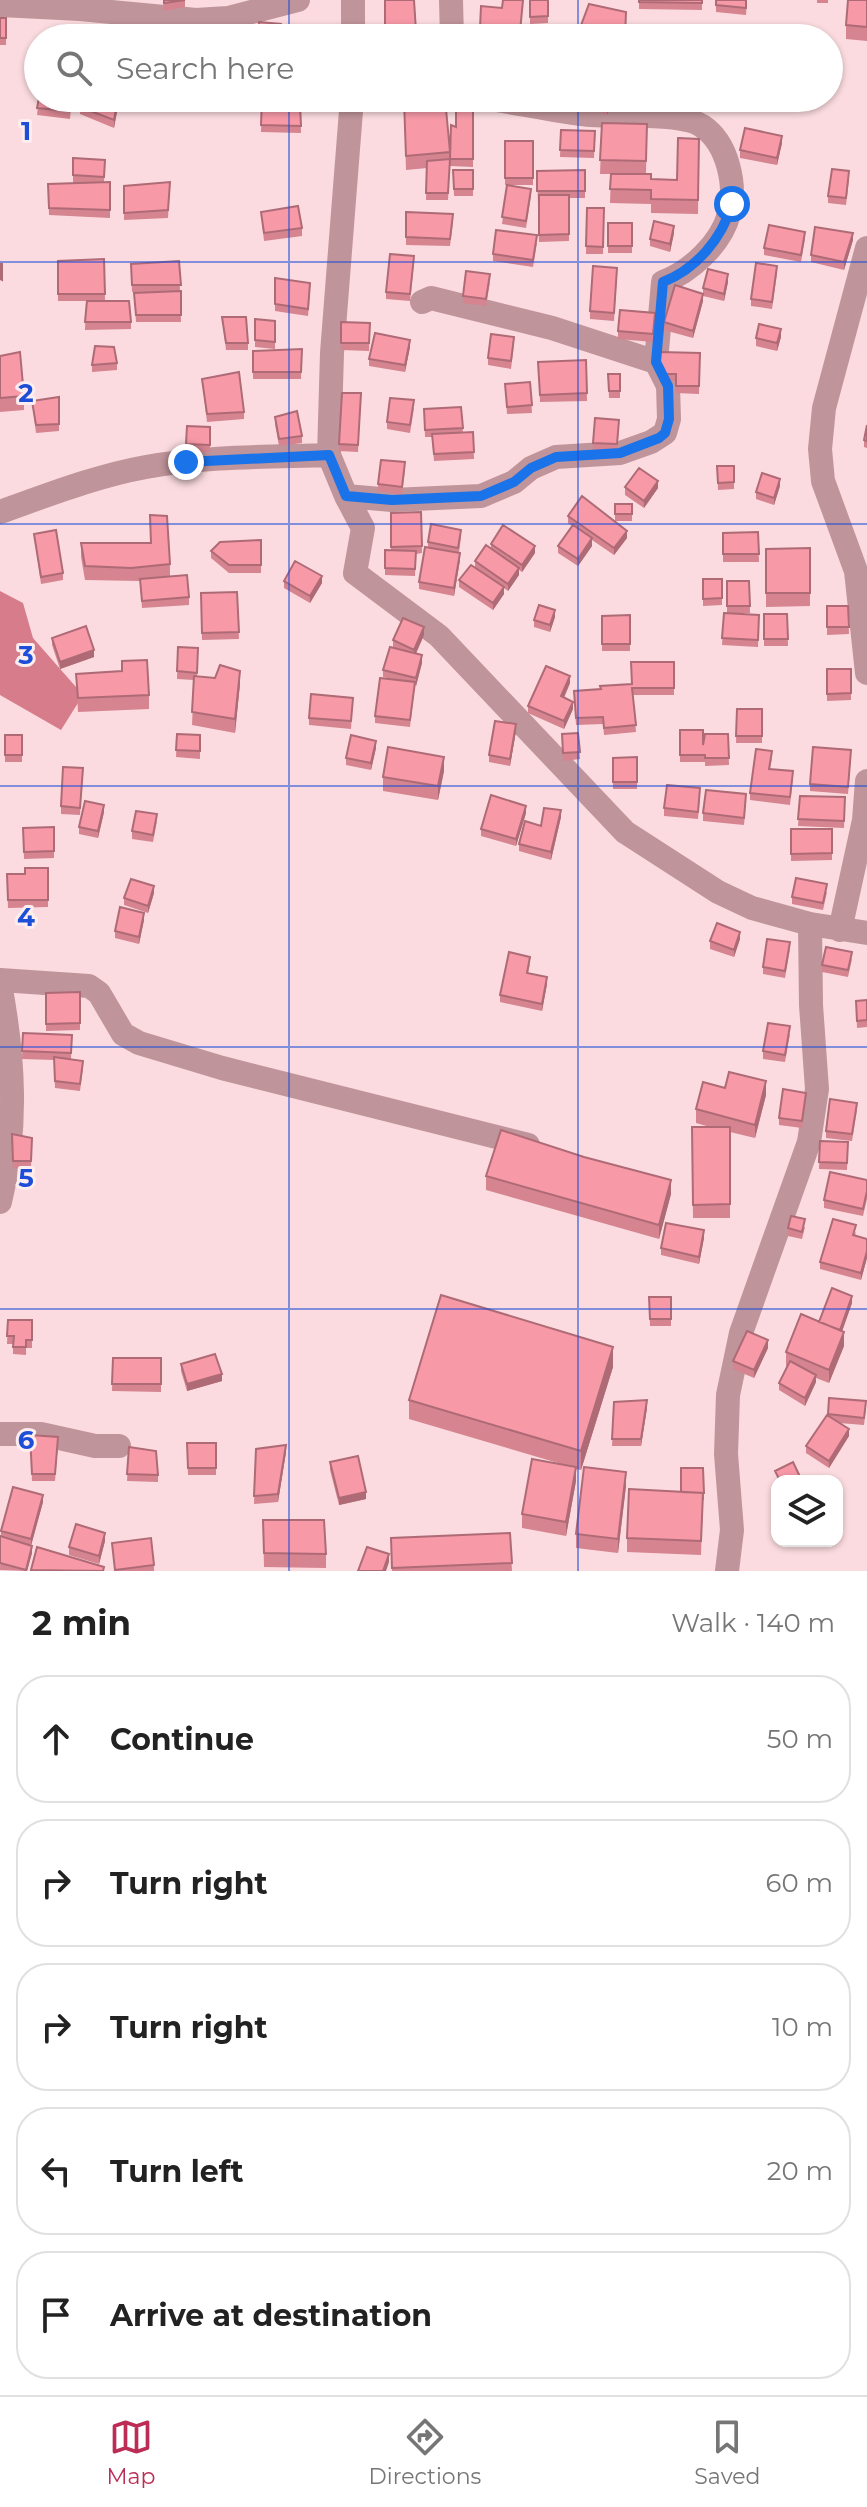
<!DOCTYPE html>
<meta charset="utf-8">
<style>
body{margin:0;font-family:Montserrat,sans-serif;background:#f2f2f2;color:#222}
.controls{position:absolute;right:24px;bottom:24px;display:grid;overflow:hidden;border-radius:16px;box-shadow:0 2px 6px #0004}
.controls button{width:72px;height:72px;display:grid;place-items:center;padding:0;border:0;border-bottom:2px solid #e0e0e0;background:#fff;color:#222;font:40px sans-serif}
.stop{position:absolute;width:24px;height:24px;margin:-18px;border:6px solid #1a73e8;border-radius:50%;background:#fff}
.stop.end{background:#1a73e8;border-color:#fff;box-shadow:0 2px 8px #0008}
.list{margin:0;padding:0;list-style:none}
h2{display:flex;justify-content:space-between;align-items:center;height:104px;margin:0;padding:0 32px;font-size:34px}
h2 small{font-size:26px;font-weight:400;color:#767676}
.list li{display:grid;grid-template-columns:52px 1fr auto;gap:24px;align-items:center;box-sizing:border-box;height:128px;margin:0 16px 16px;padding:0 16px;border:2px solid #e0e0e0;border-radius:32px}
.list b{display:block;font-size:30px;white-space:nowrap}
.list em{font-size:26px;font-style:normal;color:#767676}
.icon{flex:none;width:44px;height:44px;fill:none;stroke:currentColor;stroke-width:2;stroke-linecap:round;stroke-linejoin:round}
.map{position:relative;flex:none;width:867px;height:1571px;overflow:hidden}
.search{position:absolute;background:#fff;box-shadow:0 2px 6px #0004;left:24px;right:24px;top:24px;height:88px;display:flex;align-items:center;gap:20px;box-sizing:border-box;padding:0 28px;border-radius:44px;color:#767676;font-size:30px}
.sheet{height:824px;background:#fff}
nav{display:flex;justify-content:space-around;align-items:center;box-sizing:border-box;height:112px;border-top:2px solid #e0e0e0;background:#fff;font-size:22px;color:#767676}
nav a{display:grid;justify-items:center;gap:4px}
nav .on{color:#bc2c55}
.map>svg:first-child{display:block}
.water{fill:#d77c8b}
.lines{fill:none;stroke-linecap:round;stroke-linejoin:round}
.minor{stroke:#bf949a;stroke-width:24}
.wall{fill:#d58490}
.shaded-wall{fill:#ae6b76}
.building{fill:#f899a8;stroke:#ae6b76;stroke-width:2}
.route{stroke:#1a73e8;stroke-width:10}
.grid{fill:none;stroke:#1d4ed8;stroke-width:2;stroke-opacity:0.55}
.grid-label{font-size:26px;text-anchor:middle;font-weight:bold;fill:#1d4ed8;stroke:#fdedee;stroke-width:6;stroke-linejoin:round;paint-order:stroke}
</style>
<div class="map">
<svg width="867" height="1571" viewBox="0 0 867 1571">
<rect width="100%" height="100%" fill="#fbdbdf"/>
<path class="water" d="M0,591L23,603L33,638L83,695L61,730L0,695Z"/>
<g class="lines">
<path class="minor" d="M353,0V38
M451,0L452,38
M0,5L80,9L196,20L228,18L298,0
M352,98L332,353L329,455L346,496L363,528L355,573L439,636L625,832L718,892L752,908L810,924L867,933
M484,98C517,103 549,110 581,114C610,118 680,111 702,126C728,143 737,186 729,214C721,244 690,272 663,282L656,362
M867,248L824,408L820,449L823,481L856,571L867,673
M346,496L392,500L481,496L514,482L531,468L556,457L620,453L651,442L665,433L669,419L668,386L656,362L552,328L431,298L422,302
M0,512C48,495 96,476 146,467C206,456 269,457 329,455
M840,930L864,820L867,781
M0,980L89,986L99,993L123,1034L139,1043L222,1068L528,1145
M0,984C14,1058 18,1129 0,1202
M0,1434H41L95,1446H119
M727,1571L732,1530L726,1454L728,1395L741,1333L809,1142L817,1089L811,1005L810,924"/>
</g>
<path class="wall" d="M163,0H185V7L164,11Z
M385,0H414L416,38H385Z
M523,0L520,38L480,35V28L502,8Z
M530,0H548V23L530,24Z
M639,0H702V10L639,9Z
M716,0H747L746,15L716,12Z
M817,0H828V3H817Z
M867,0V41L846,39V25Z
M0,18H6V45H0Z
M580,28L626,38H592L580,35Z
M39,98H72L70,119L37,115Z
M119,98L114,128L80,114V107Z
M126,98H149L147,110L126,109Z
M262,98L280,104H300L301,133L261,132Z
M491,98H513L512,102Z
M546,98H575L574,108L546,107Z
M584,98H613L607,115L584,106Z
M404,100L450,152L456,127L473,106V167L450,166L448,200H426L427,168L406,170Z
M602,123L647,124L646,174L651,179L677,180L699,139L698,214L651,213V204L610,203L611,174H600Z
M561,130L595,131L594,158L560,157Z
M505,141H533V185H508L531,196L526,228L502,224L507,185H505Z
M782,143L777,165L740,158V150Z
M73,158L105,160L104,182H110V218L49,215L48,184L73,183Z
M453,170H473V196H454Z
M585,170V198H569V241L539,242L537,171Z
M849,179L846,205L828,203V196Z
M170,182L168,218L124,220V186Z
M587,208H604L603,254H586Z
M261,212L302,228V236L264,241Z
M406,212L453,222L450,246L406,245Z
M608,223H632V253H608Z
M674,233L670,252L650,246V239Z
M805,239L801,262L764,255V248Z
M853,240L844,270L811,262V255Z
M537,243L533,267L493,261V254Z
M104,259L105,301L131,322V329L85,330L86,301H58V261Z
M179,261L181,322H136L134,293L144,292H132L131,264Z
M414,263L410,301L386,299V292Z
M777,273L772,309L751,306V299Z
M617,275L614,321L590,319V311Z
M275,278L310,291L308,316L275,311Z
M490,282L486,306L463,303V296Z
M728,282L724,301L703,296V301L693,338L664,330V322L703,293V288Z
M222,317L248,343V350H226Z
M255,319L275,321V349L255,347Z
M655,320L653,342L618,339V331Z
M341,322L370,323L369,351L341,350Z
M781,337L777,351L756,346V338Z
M514,344L511,369L488,365V358Z
M410,347L405,372L369,366V359Z
M302,349L301,379H253V351Z
M660,352L700,353L699,394L676,393V381H659Z
M0,356L24,396V410L0,412Z
M586,360L587,401L540,402L538,362Z
M117,363V370L92,372V365Z
M608,374H620V398H609Z
M202,379L244,412V419L207,422Z
M530,382L532,413L507,414L505,384Z
M361,393L358,452L339,451V444Z
M59,397V431L36,433L32,401Z
M461,407L463,433L473,432L474,459L434,461L432,437H425L424,409Z
M414,408L410,433L387,429V422Z
M275,417L302,436V443L279,446L275,424Z
M867,425V448L864,447V440Z
M187,426L210,427V452H186Z
M619,427L617,452L593,450V443Z
M717,466H734V489L718,490Z
M405,470L402,495L378,491V484Z
M780,486L774,505L756,499V492Z
M625,487L658,488L644,508L625,495Z
M615,504H632V521H615L627,538L614,555L592,540V546L578,566L558,553V546L572,526L568,523V516L615,521Z
M421,512L422,553L416,554L415,576L385,575V550H391V513Z
M758,532L759,562H723V533Z
M34,534L63,573V580L41,584Z
M461,537L459,553L460,560L454,596L419,589V582L428,547V542Z
M261,540V573H229L211,558V551Z
M81,543L170,564V576L189,597V605L142,608L140,581L85,580L81,557Z
M491,544L535,553L522,572L519,570V575L508,591L504,588V594L493,610L459,587V580L475,568V561L491,548Z
M810,548V606L766,607V549Z
M703,579H722V605L703,606Z
M284,581L322,583L310,603L284,588Z
M727,581H749L750,613H727Z
M237,592L239,639L202,640L201,593Z
M827,606H848L849,634L827,635Z
M724,613L759,615L758,647L722,645Z
M764,614H787L788,646H764Z
M630,615V651H602V616Z
M555,617L550,632L534,627V620Z
M424,635L416,654L422,663L416,686L415,685L410,727L375,723V716L391,679L383,677V670L393,647V640Z
M52,638L94,657L60,669L52,645Z
M178,647L198,648L197,676L240,684L235,733L192,725L194,680L177,679Z
M674,662V695H633L636,732L604,735L603,724L576,725L574,691L601,689L632,684Z
M827,669H851V700L827,701Z
M76,674L149,695V709L78,712Z
M570,683L564,698L573,709L564,729L528,713V706Z
M353,698L351,729L309,725V718Z
M737,709H762V743H736Z
M680,730L703,745L728,734L729,765L705,766V762H680Z
M516,731L510,766L489,762V755Z
M578,733L580,759L563,761L562,734Z
M177,734L200,735V759L176,757Z
M5,735H22V762H5Z
M376,748L371,770L346,765V758Z
M637,757V789H613V758Z
M851,757L848,794L810,791V784Z
M772,758L770,769L793,778L790,805L750,800V793Z
M83,768L80,815L61,814V806Z
M444,771L438,800L383,791V777Z
M700,795L698,819L664,816V808Z
M800,796L845,797L844,828L798,826Z
M746,801L744,825L703,821V813Z
M104,812L98,838L79,834V827Z
M526,813L516,846L481,836V829Z
M561,817L551,860L519,851V844Z
M157,821L153,842L132,839V831Z
M54,827V858L24,859L23,828Z
M791,829H832V860L791,861Z
M48,868V907L8,908L7,874H25Z
M827,892L823,910L792,904V897Z
M154,893L148,913L124,905V898Z
M144,920L139,944L115,938V931Z
M740,939L734,957L710,949V941Z
M790,949L785,978L763,974V967Z
M852,959L848,977L822,972V965Z
M530,964L528,973L547,984L542,1011L500,1002V995Z
M80,992V1030L46,1031V993Z
M867,1000V1027L857,1028L856,1001Z
M23,1033L72,1035L71,1059L83,1068L80,1091L55,1088L54,1060L22,1059Z
M790,1034L785,1062L763,1059V1051Z
M725,1088L766,1095L755,1138L730,1132V1218H693L692,1127H710L696,1123V1109Z
M806,1100L802,1128L779,1125V1118Z
M857,1110L852,1141L826,1138V1131Z
M12,1134L32,1138L31,1168H13Z
M820,1141L848,1142L847,1170L819,1169Z
M584,1157L671,1194L659,1239L486,1190V1176Z
M867,1180V1199L863,1216L824,1208V1200Z
M805,1227L802,1239L788,1236V1228Z
M856,1232L855,1236L867,1239V1258L861,1280L820,1269V1262Z
M704,1238L699,1264L661,1255V1248Z
M649,1297H671V1326H650Z
M852,1303L842,1331L844,1346L829,1383L816,1378V1382L805,1406L779,1390V1383L787,1367L786,1366V1352L819,1322Z
M8,1320H32V1348H26V1355L13,1354V1344H7Z
M768,1348L754,1378L733,1369V1361Z
M113,1358H161V1392L112,1391Z
M181,1364L222,1381L187,1391L181,1371Z
M613,1367L581,1470L576,1469V1481L566,1536L522,1528V1514L558,1463L409,1419V1400Z
M829,1398L866,1408L864,1425L839,1423L849,1436L829,1468L806,1453V1446L828,1416Z
M614,1402L647,1408L641,1446H612Z
M30,1435L58,1444L55,1481H32Z
M187,1443H216V1475H188Z
M129,1447L158,1475V1482L127,1481Z
M256,1449L286,1452L278,1502L254,1504Z
M330,1462L366,1499L339,1505L330,1470Z
M703,1468L704,1500H703L701,1555L627,1552V1538L681,1492Z
M626,1486L618,1553L576,1548V1534Z
M43,1502L31,1545L32,1553L27,1571L0,1570L1,1531Z
M263,1520L326,1554V1568L264,1567Z
M510,1533L512,1571H392L391,1538Z
M105,1541L99,1564L69,1555V1547Z
M112,1543L154,1565V1571H115Z"/>
<path class="shaded-wall" d="M118,98L119,102L114,128V120Z
M391,98H404L391,102Z
M610,98H613L607,115V108Z
M782,136V143L777,165V158Z
M674,226V233L670,252V244Z
M853,233V240L844,270V262Z
M728,274V282L724,301V294Z
M703,294V301L693,338V331Z
M781,329V337L777,351V343Z
M410,340V347L405,372V365Z
M780,479V486L774,505V498Z
M658,481V488L644,508V501Z
M627,531V538L614,555V548Z
M592,538V546L578,566V559Z
M535,546V553L522,572V565Z
M460,553V560L454,596V588Z
M519,568V575L508,591V584Z
M322,576V583L310,603V596Z
M504,587V594L493,610V603Z
M555,610V617L550,632V625Z
M424,627V635L414,657V650Z
M94,650V657L60,669V662Z
M422,655V663L416,686V678Z
M240,671V684L235,733V719Z
M570,676V683L561,704V696Z
M573,702V709L564,729V721Z
M516,724V731L510,766V759Z
M376,741V748L371,770V763Z
M444,757V771L438,800V786Z
M104,805V812L98,838V831Z
M526,806V813L516,846V839Z
M561,810V817L551,860V852Z
M154,886V893L148,913V906Z
M144,913V920L139,944V937Z
M740,932V939L734,957V950Z
M547,977V984L542,1011V1004Z
M766,1081V1095L755,1138V1125Z
M671,1180V1194L659,1239V1225Z
M704,1230V1238L699,1264V1257Z
M867,1251V1258L861,1280V1273Z
M852,1296V1303L838,1343V1336Z
M844,1332V1346L829,1383V1370Z
M768,1340V1348L754,1378V1370Z
M613,1347V1367L581,1470V1451Z
M222,1374V1381L187,1391V1384Z
M816,1375V1382L805,1406V1398Z
M647,1400V1408L641,1446V1439Z
M849,1429V1436L829,1468V1461Z
M286,1445V1452L278,1502V1494Z
M576,1467V1481L566,1536V1522Z
M626,1472V1486L618,1553V1539Z
M366,1492V1499L339,1505V1498Z
M43,1495V1502L31,1546V1539Z
M105,1533V1541L99,1564V1556Z
M32,1546V1553L27,1571H26Z
M389,1554V1562L386,1571H383Z"/>
<path class="building" d="M164,0H185L164,3Z
M385,0H414L416,31L385,34Z
M503,0H523L520,32L480,28L481,6L502,8Z
M530,0H548V16L530,17Z
M639,0H702V3L639,2Z
M716,0H746V8L716,5Z
M848,0H867V27L846,25Z
M589,4L626,12L625,38L580,28Z
M0,18H6V38H0Z
M259,22L281,24V38H258Z
M293,29L336,32V38H294Z
M39,98H71L70,111L37,108Z
M84,98H118L114,120L80,107Z
M126,98H148L147,102H126Z
M262,98H280V104H300L301,126L261,125Z
M445,98L450,152L406,156L404,100Z
M546,98H574V101L546,100Z
M584,98H610L607,108Z
M456,106H473V159H450L451,125L456,127Z
M602,123L647,124L646,161L600,160Z
M745,128L782,136L777,158L740,150Z
M561,130L595,131L594,151L560,150Z
M678,138L699,139L698,200L651,199V190L610,189L611,174H651V179L677,180Z
M505,141H533V178H505Z
M73,158L105,160L104,177L73,175Z
M450,159L448,193H426L427,161Z
M832,169L849,171L846,198L828,196Z
M453,170H473V189H454Z
M585,170V191H537V171Z
M110,182V210L49,208L48,184Z
M170,182L168,210L124,213V186Z
M507,185L531,189L526,221L502,217Z
M539,195H569V234L539,235Z
M298,206L302,228L264,233L261,212Z
M587,208H604L603,247L586,246Z
M406,212L453,214L450,239L406,237Z
M654,221L674,226L670,244L650,239Z
M608,223H632V246H608Z
M769,225L805,232L801,255L764,248Z
M815,227L853,233L844,262L811,255Z
M496,230L537,235L533,260L493,254Z
M390,254L414,256L410,294L386,292Z
M104,259L105,294H58V261Z
M179,261L181,285H132L131,264Z
M756,263L777,266L772,302L751,299Z
M0,264H2V280L0,279Z
M593,266L617,268L614,313L590,311Z
M708,269L728,274L724,294L703,288Z
M466,271L490,274L486,299L463,296Z
M275,278L310,283L308,309L275,304Z
M675,285L703,294L693,331L664,322Z
M181,291V315H136L134,293Z
M87,301H129L131,322H85Z
M620,310L655,313L653,334L618,331Z
M222,317H246L248,343H226Z
M255,319L275,321V342L255,340Z
M341,322L370,323L369,343H341Z
M759,324L781,329L777,343L756,338Z
M375,333L410,340L405,365L369,359Z
M491,334L514,337L511,361L488,358Z
M95,346L114,347L117,363L92,365Z
M302,349L301,372H253V351Z
M20,352L24,396L0,398V356Z
M660,352L700,353L699,386H676V374H659Z
M586,360L587,393L540,395L538,362Z
M239,372L244,412L207,414L202,379Z
M608,374H620V391H609Z
M530,382L532,405L507,407L505,384Z
M342,393H361L358,445L339,444Z
M59,397V424L36,425L32,401Z
M390,398L414,400L410,425L387,422Z
M461,407L463,428L425,430L424,409Z
M297,411L302,436L279,439L275,417Z
M595,418L619,420L617,444L593,443Z
M867,425V441L864,440Z
M187,426L210,427V445L186,444Z
M473,432L474,452L434,454L432,434Z
M381,460L405,462L402,487L378,484Z
M717,466H734V482L718,483Z
M639,468L658,481L644,501L625,487Z
M762,473L780,479L774,498L756,492Z
M582,496L627,531L614,548L568,516Z
M615,504H632V514H615Z
M421,512L422,546L391,547V513Z
M150,515L167,516L170,564L131,568L85,566L81,543H151Z
M431,524L461,530L458,548L428,542Z
M503,525L535,546L522,565L491,544Z
M573,525L592,538L578,559L558,546Z
M56,530L63,573L41,577L34,534Z
M758,532L759,554H723V533Z
M261,540V565H229L211,551L220,542Z
M486,545L519,568L508,584L475,561Z
M425,547L460,553L454,588L419,582Z
M810,548V593H766V549Z
M385,550L416,551L415,569L385,568Z
M295,561L322,576L310,596L284,581Z
M471,565L504,587L493,603L459,580Z
M187,575L189,597L142,601L140,579Z
M703,579H722V598L703,599Z
M727,581H749L750,606H727Z
M237,592L239,632L202,633L201,593Z
M539,605L555,610L550,625L534,620Z
M827,606H848L849,627H827Z
M724,613L759,615L758,640L722,638Z
M764,614H787L788,639H764Z
M630,615V644H602V616Z
M403,618L424,627L414,650L393,640Z
M86,626L94,650L60,662L52,638Z
M178,647L198,648L197,673L177,671Z
M390,647L422,655L416,678L383,670Z
M147,660L149,695L78,698L76,674L122,671V661Z
M631,662H674V688H632L636,725L604,728L603,717L576,718L574,691L601,689L600,686L632,684Z
M220,665L240,671L235,719L192,712L194,676L215,678Z
M546,666L570,676L561,696L573,702L564,721L528,706Z
M827,669H851V693L827,694Z
M380,678L415,682L410,720L375,716Z
M311,694L353,698L351,721L309,718Z
M737,709H762V736H736Z
M495,721L516,724L510,759L489,755Z
M680,730H703V745L705,734H728L729,758H705V755H680Z
M578,733L580,752L563,753L562,734Z
M177,734L200,735V751L176,750Z
M5,735H22V755H5Z
M351,735L376,741L371,763L346,758Z
M388,747L444,757L438,786L383,777Z
M813,747L851,750L848,787L810,784Z
M756,749L772,751L769,769L793,771L790,797L750,793Z
M637,757V782H613V758Z
M63,767L83,768L80,808L61,806Z
M667,785L700,788L698,812L664,808Z
M706,790L746,794L744,818L703,813Z
M491,795L526,806L516,839L481,829Z
M800,796L845,797L844,821L798,819Z
M85,801L104,805L98,831L79,827Z
M544,808L561,810L551,852L519,844L525,821L541,826Z
M136,811L157,814L153,835L132,831Z
M54,827V851L24,852L23,828Z
M791,829H832V853L791,854Z
M25,868H48V900H8L7,874H25Z
M796,878L827,884L823,903L792,897Z
M131,879L154,886L148,906L124,898Z
M120,907L144,913L139,937L115,931Z
M717,923L740,932L734,950L710,941Z
M767,939L790,942L785,971L763,967Z
M826,947L852,952L848,970L822,965Z
M509,952L530,957L527,973L547,977L542,1004L500,995Z
M80,992V1023L46,1024V993Z
M867,1000V1020L857,1021L856,1001Z
M768,1023L790,1026L785,1055L763,1051Z
M23,1033L72,1035L71,1053L22,1051Z
M54,1057L83,1061L80,1084L55,1081Z
M729,1072L766,1081L755,1125L696,1109L703,1082L725,1088Z
M783,1089L806,1093L802,1121L779,1118Z
M830,1099L857,1103L852,1134L826,1131Z
M692,1127H730V1204L693,1205Z
M501,1130L584,1157L671,1180L659,1225L486,1176Z
M12,1134L32,1138L31,1161H13Z
M820,1141L848,1142L847,1163L819,1162Z
M830,1172L867,1180V1191L863,1209L824,1200Z
M791,1216L805,1219L802,1232L788,1228Z
M833,1219L856,1225L853,1235L867,1239V1251L861,1273L820,1262Z
M666,1223L704,1230L699,1257L661,1248Z
M832,1288L852,1296L840,1330L819,1322Z
M441,1295L613,1347L581,1451L409,1400Z
M649,1297H671V1319H650Z
M801,1314L844,1332L829,1370L786,1352Z
M8,1320H32V1340H26V1347H13L14,1336H7Z
M747,1331L768,1340L754,1370L733,1361Z
M215,1354L222,1374L187,1384L181,1364Z
M113,1358H161V1384H112Z
M790,1361L816,1375L805,1398L779,1383Z
M829,1398L866,1401L864,1418L828,1414Z
M647,1400L641,1439H612L614,1402Z
M827,1415L849,1429L829,1461L806,1446Z
M30,1435L58,1437L55,1474H32Z
M187,1443H216V1468H188Z
M286,1445L278,1494L254,1496L256,1449Z
M129,1447L156,1451L158,1475L127,1474Z
M358,1456L366,1492L339,1498L330,1462Z
M532,1459L576,1467L566,1522L522,1514Z
M793,1462L802,1481H780L775,1471Z
M584,1467L626,1472L618,1539L576,1534Z
M681,1468H703L704,1493L681,1492Z
M13,1487L43,1495L31,1539L1,1531Z
M629,1489L703,1493L701,1541L627,1538Z
M263,1520H324L326,1554L264,1553Z
M76,1524L105,1533L99,1556L69,1547Z
M510,1533L512,1563L392,1568L391,1538Z
M0,1536L32,1546L26,1570L0,1563Z
M151,1538L154,1565L115,1570L112,1543Z
M37,1547L104,1567L103,1571L31,1570Z
M367,1547L389,1554L383,1571H358Z"/>
<g class="lines">
<path class="route" d="M186,462L329,455L346,496L392,500L481,496L514,482L531,468L556,457L620,453L659,438L665,433L669,419L668,386L656,362L663,282C696,269 722,239 732,204"/>
</g>
<path class="grid" d="M289,0V38M578,0V38M289,98V1571M578,98V1571M0,262H867M0,524H867M0,786H867M0,1047H867M0,1309H867"/>
<g class="grid-label">
<text x="26" y="140">1</text>
<text x="26" y="402">2</text>
<text x="26" y="664">3</text>
<text x="26" y="926">4</text>
<text x="26" y="1187">5</text>
<text x="26" y="1449">6</text>
</g>
</svg>
<div class="controls">
<button><svg class="icon" aria-label="layers" viewBox="0 0 24 24"><path d="M12 4l9 5-9 5-9-5zM3 14l9 5 9-5"/></svg></button>
</div>
<div class="stop" style="left:732px;top:204px"></div>
<div class="stop end" style="left:186px;top:462px"></div>
<div class="search"><svg class="icon" aria-label="search" viewBox="0 0 24 24"><circle cx="10" cy="10" r="6"/><path d="M15 15l6 6"/></svg>Search here</div>
</div>
<section class="sheet">
<h2>2 min<small>Walk · 140 m</small></h2>
<ul class="list">
<li><svg class="icon" aria-label="ahead" viewBox="0 0 24 24"><path d="M12 20V5M6 11l6-6 6 6"/></svg><div><b>Continue</b></div><em>50 m</em></li>
<li><svg class="icon" aria-label="right" viewBox="0 0 24 24"><path d="M7 20v-9h11M14 6l5 5-5 5"/></svg><div><b>Turn right</b></div><em>60 m</em></li>
<li><svg class="icon" aria-label="right" viewBox="0 0 24 24"><path d="M7 20v-9h11M14 6l5 5-5 5"/></svg><div><b>Turn right</b></div><em>10 m</em></li>
<li><svg class="icon" aria-label="left" viewBox="0 0 24 24"><path d="M17 20v-9H6M10 6l-5 5 5 5"/></svg><div><b>Turn left</b></div><em>20 m</em></li>
<li><svg class="icon" aria-label="arrive" viewBox="0 0 24 24"><path d="M6 21V4h12l-3 4 3 4H6"/></svg><div><b>Arrive at destination</b></div></li>
</ul>
</section>
<nav>
<a class="on"><svg class="icon" aria-label="map" viewBox="0 0 24 24"><path d="M3 6l6-2 6 2 6-2v14l-6 2-6-2-6 2zM9 4v14M15 6v14"/></svg>Map</a>
<a><svg class="icon" aria-label="directions" viewBox="0 0 24 24"><path d="M12 3l9 9-9 9-9-9zM9 14v-3h6M13 9l2 2-2 2"/></svg>Directions</a>
<a><svg class="icon" aria-label="saved" viewBox="0 0 24 24"><path d="M7 4h10v16l-5-4-5 4z"/></svg>Saved</a>
</nav>
